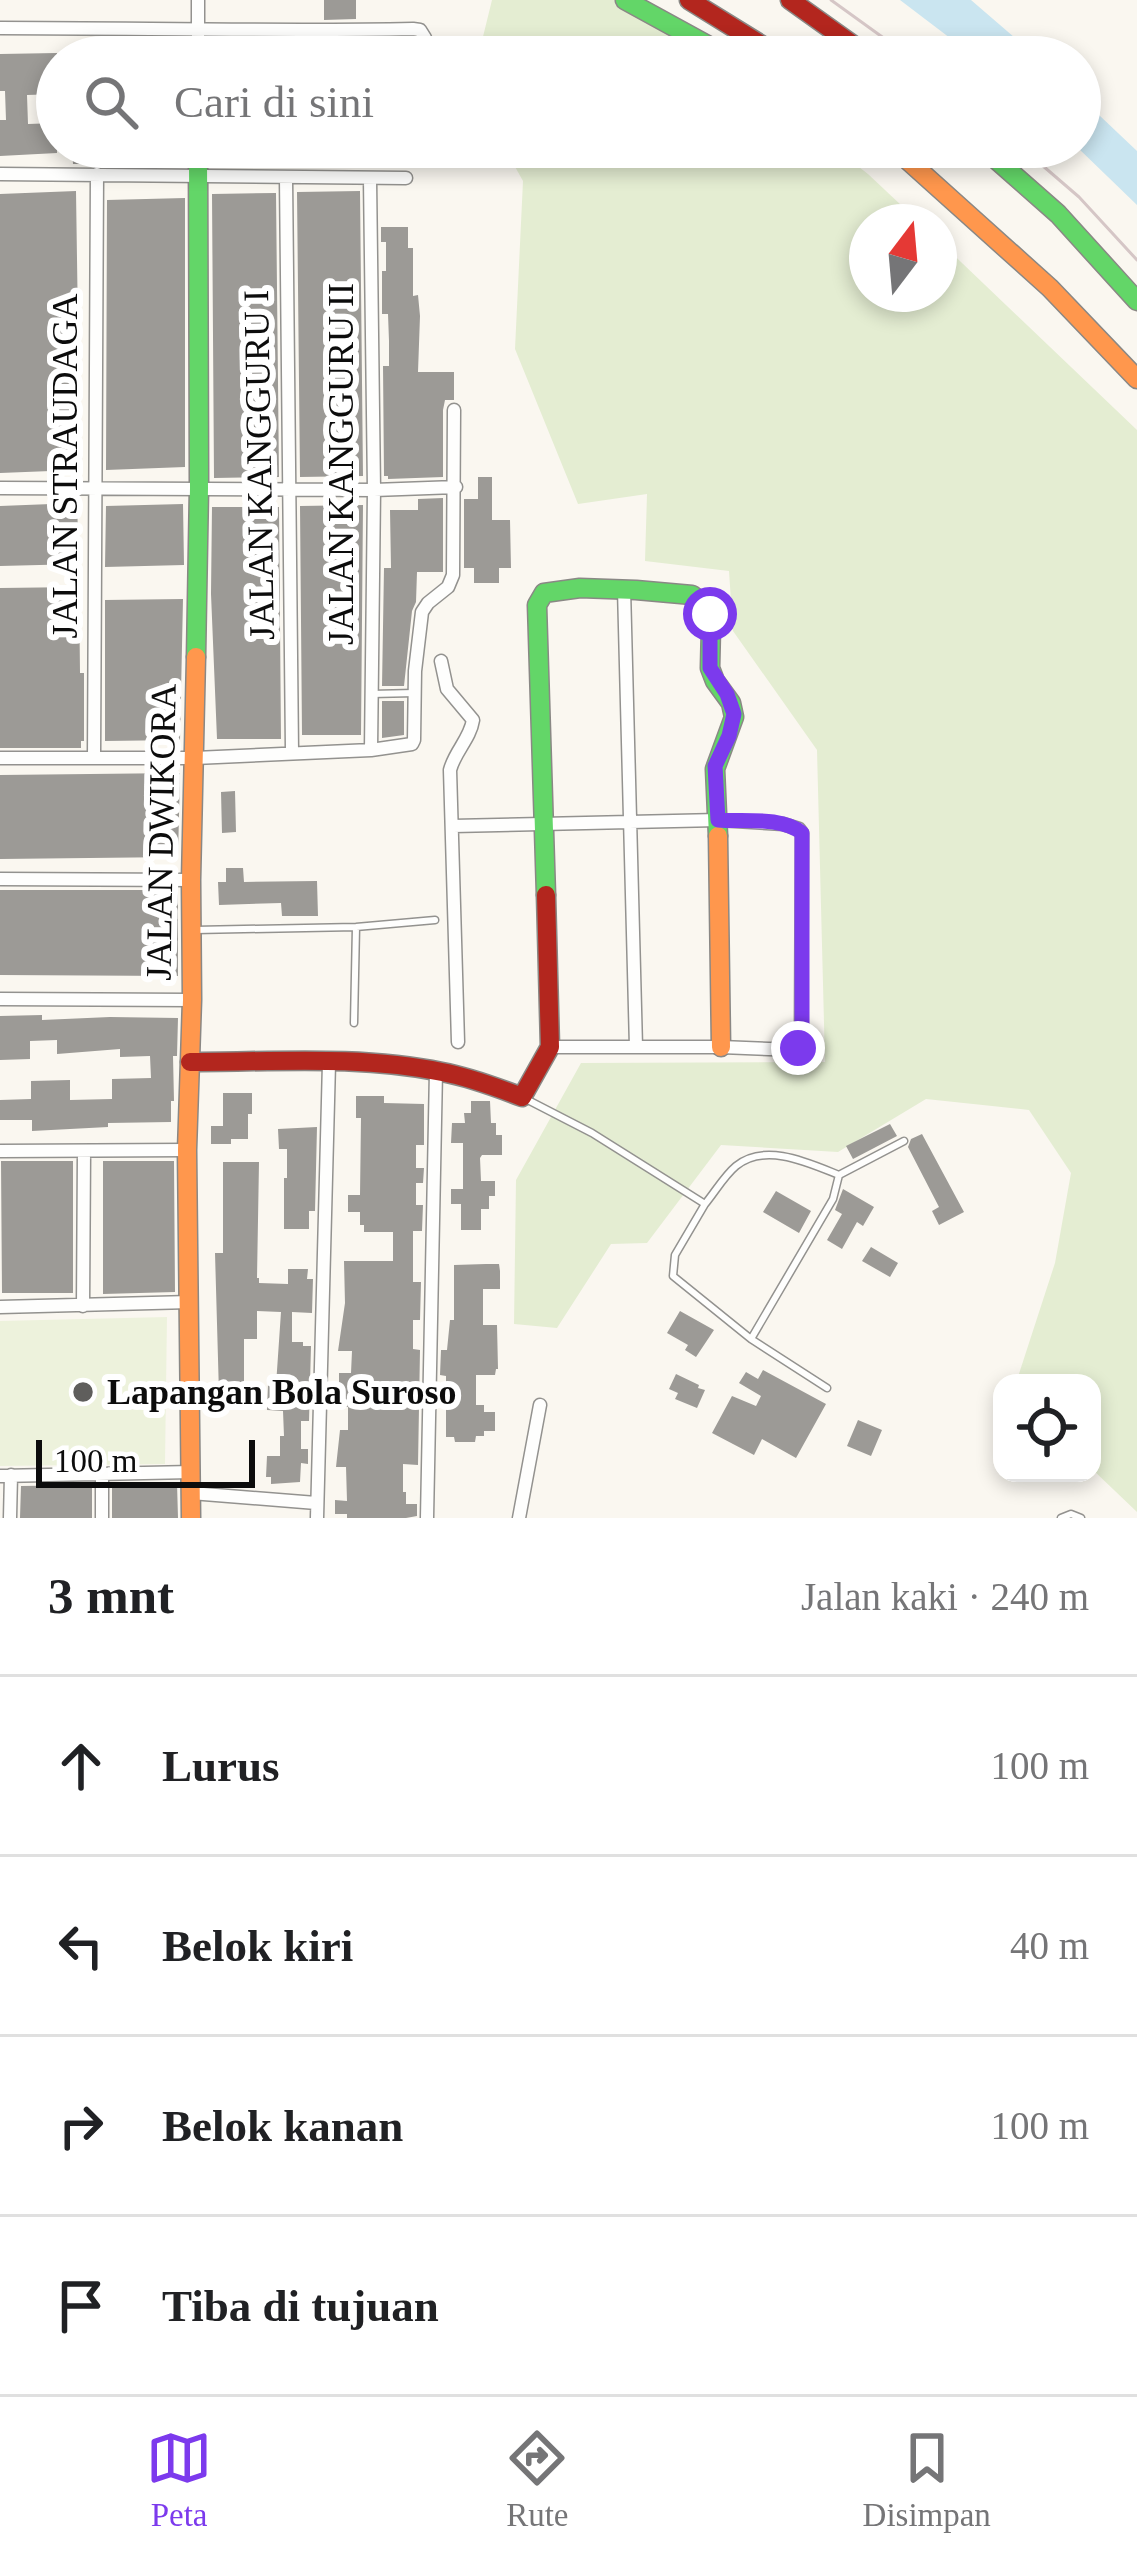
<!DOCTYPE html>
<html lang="id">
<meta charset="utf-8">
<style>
body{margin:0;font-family:Georgia,serif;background:#f6f6f6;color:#202124}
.controls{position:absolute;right:36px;bottom:36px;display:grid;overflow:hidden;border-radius:24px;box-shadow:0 6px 18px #0003}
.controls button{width:108px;height:108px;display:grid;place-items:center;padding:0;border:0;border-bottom:3px solid #e0e0e0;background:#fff;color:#202124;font:60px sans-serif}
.compass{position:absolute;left:849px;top:204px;width:108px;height:108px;border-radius:50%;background:#fff;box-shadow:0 6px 18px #0003;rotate:16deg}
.scale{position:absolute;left:36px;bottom:30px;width:219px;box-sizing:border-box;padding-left:12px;border:6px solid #0c0c0c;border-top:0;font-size:33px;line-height:42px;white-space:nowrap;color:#0c0c0c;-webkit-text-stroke:9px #fff;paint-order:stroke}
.stop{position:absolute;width:36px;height:36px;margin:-27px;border:9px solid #7c3aed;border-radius:50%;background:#fff}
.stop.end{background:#7c3aed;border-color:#fff;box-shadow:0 3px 12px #0008}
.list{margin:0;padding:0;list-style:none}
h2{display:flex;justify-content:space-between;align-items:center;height:156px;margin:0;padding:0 48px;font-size:51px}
h2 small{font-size:39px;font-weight:400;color:#757577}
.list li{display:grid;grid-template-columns:78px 1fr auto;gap:36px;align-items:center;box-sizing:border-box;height:180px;padding:0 48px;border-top:3px solid #e0e0e0}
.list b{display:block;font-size:45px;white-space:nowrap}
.list em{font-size:39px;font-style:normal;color:#757577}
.icon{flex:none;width:66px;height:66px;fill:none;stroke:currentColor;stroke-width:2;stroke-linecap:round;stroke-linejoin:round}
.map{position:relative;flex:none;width:1137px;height:1518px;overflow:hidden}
.search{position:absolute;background:#fff;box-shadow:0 6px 18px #0003;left:36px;right:36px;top:36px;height:132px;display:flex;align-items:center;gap:30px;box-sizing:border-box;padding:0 42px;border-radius:66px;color:#757577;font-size:45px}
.sheet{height:876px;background:#fff}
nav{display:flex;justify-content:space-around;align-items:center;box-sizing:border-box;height:168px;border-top:3px solid #e0e0e0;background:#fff;font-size:33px;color:#757577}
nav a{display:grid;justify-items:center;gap:6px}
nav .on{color:#7c3aed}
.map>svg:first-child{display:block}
.green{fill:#e4edd2}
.pitch{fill:#edf2dc}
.water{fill:#cae5f0}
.building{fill:#9c9a96}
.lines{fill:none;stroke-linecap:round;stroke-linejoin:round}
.lane-casing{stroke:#93928f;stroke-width:9}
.street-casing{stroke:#93928f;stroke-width:15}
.fast-casing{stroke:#8a8885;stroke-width:21}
.slow-casing{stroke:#8a8885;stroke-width:21}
.jam-casing{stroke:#8a8885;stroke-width:21}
.lane{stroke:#fefefd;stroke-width:6}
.street{stroke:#fefefd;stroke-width:12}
.fast{stroke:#63d668;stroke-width:18}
.slow{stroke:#ff974d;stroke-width:18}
.jam{stroke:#b3261e;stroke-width:18}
.tram{stroke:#d5c6c6;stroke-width:3}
.route{stroke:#7c3aed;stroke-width:15}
.poi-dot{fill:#5f5e5c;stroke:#fff;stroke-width:4.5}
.labels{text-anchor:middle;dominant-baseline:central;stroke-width:12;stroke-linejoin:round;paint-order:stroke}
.street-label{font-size:36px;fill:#0c0c0c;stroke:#fff}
.poi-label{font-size:36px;font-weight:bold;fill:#0c0c0c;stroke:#fff;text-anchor:start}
</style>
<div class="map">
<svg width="1137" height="1518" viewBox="0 0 1137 1518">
<rect width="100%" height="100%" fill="#faf7f0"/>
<path class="green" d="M492,0H639L714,57H478Z
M504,147H833L868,174L919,222H867V294H939V241L1137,430V1512L1092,1469V1383H1016L1055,1263L1071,1173L1029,1110L926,1099L838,1152L721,1145L647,1243L611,1244L557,1328L514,1324L516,1180L581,1063L825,1062L817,750L733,631L729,571L645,561L647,494L578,504L515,349L523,181Z"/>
<path class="pitch" d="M167,1317L165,1464L0,1466V1321Z"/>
<path class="water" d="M900,0H971L1037,57H975Z
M1080,97L1137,151V205L1077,147H1080Z"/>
<path class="building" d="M324,0H356V19L324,20Z
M57,53V94L27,95L28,124L57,123V153L0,156V120H6L5,91H0V54Z
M72,147H123L124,158L90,159V164H73Z
M321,147H388V160H322Z
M76,191L78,326H74L76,470L0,473V194Z
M360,191L363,476L300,477L297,192Z
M276,193L279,477L214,478L212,194Z
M185,198V467L106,470L107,200Z
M381,227H408V248H413V296L418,295L420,316L418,372H454V400H445L443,410V477L388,479V476H384L383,366H389V341L388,314H382V271H386V242H381Z
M478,477H492V520H510L511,568H499V583H474V568H464V499H478Z
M443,498V572H417L416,602L412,611L404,686H382L384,568H391L390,510H418V499Z
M77,503L79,564L0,566V506Z
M183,504L184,565L105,567L106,506Z
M363,505L361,735H302L300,506Z
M212,507H279L281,739H217L211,594Z
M79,587L80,673H84V741H81V748H0V588Z
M183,599L180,740L105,741V600Z
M382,701H404V735L382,738Z
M180,773L178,857L0,859V775Z
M235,791L236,832L222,833L221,792Z
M226,868H243L244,882L317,881L318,916H282L281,903L219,905L218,882H226Z
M0,890H178V976L0,975Z
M42,1015V1020L110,1017L178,1018L177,1056H173L174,1101H171V1122L108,1123V1127L32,1131V1120H0V1100L31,1099V1081L70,1080V1100L112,1099V1079L151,1078L150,1056L120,1057V1049L57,1054V1040L30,1041V1059L0,1060V1016Z
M223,1093H252V1114H248V1139H231V1144H211V1126H223Z
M356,1096H384V1103L424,1104V1145H416V1168H424L423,1183H416V1205H423L422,1231H413V1282H421L420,1320H413V1349L420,1350L418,1465L403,1464V1492H406V1504H417V1516L406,1518H347V1514H335V1500L347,1501L346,1467H336L340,1430H348V1407H339V1373H351L352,1351H338L345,1303L344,1261H393V1232H364V1225H360V1212H348V1195H360L361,1118H356Z
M471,1101H490L491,1123H496V1135H502V1155H482L480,1158L481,1181H495V1196H489V1209H481V1230H461V1204H451V1189H463V1143H451L452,1123H465L464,1113H471Z
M890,1124L897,1136L853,1159L846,1146Z
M317,1127L315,1211H309V1229H284V1178H287V1149H279L278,1129Z
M922,1134L964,1212L939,1225L932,1211L939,1207L908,1147L911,1139Z
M1,1161H73V1293H2Z
M103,1161H174L175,1292L103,1294Z
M223,1162H259L257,1278H259V1283L288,1284V1269H308L307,1279H313L312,1313L292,1312V1342H303V1346H311L309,1421H301V1449H308V1464L301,1463L300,1482L271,1484V1477H266L267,1456H280V1436H284L283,1411L267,1410L268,1385H276L281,1312L257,1311V1339H244V1394H219L215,1253H223Z
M843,1189L874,1207L863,1226L857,1222L842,1249L827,1240L842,1214L835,1210Z
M776,1191L811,1211L799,1233L763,1212Z
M871,1247L898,1263L890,1277L862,1261Z
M486,1264H499L500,1271V1289H483V1325H497L498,1369H496L495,1375H476V1405H484V1412H495V1431H484V1436H476L475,1442H455L454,1437H446V1376L440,1375L441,1350H447L450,1320H454V1265Z
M680,1311L714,1330L696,1357L685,1350L688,1345L667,1333Z
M763,1370L826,1404L796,1458L762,1439L754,1455L712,1433L732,1396L756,1406L761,1396L739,1383L746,1372L758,1379Z
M676,1374L699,1385L698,1388L705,1390L697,1408L675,1399L678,1393L669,1389Z
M858,1420L882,1430L871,1456L847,1446Z
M177,1483L178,1518H112V1484Z
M92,1485V1518H20L21,1486Z"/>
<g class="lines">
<g class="lane-casing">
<path id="lane" d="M371,694L415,693
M195,930L356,927L435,920
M354,1023L356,927
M524,1098L592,1133L705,1204C715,1192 724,1176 736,1166C765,1142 809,1163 839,1175
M705,1204L675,1255L673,1276L751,1339L827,1388
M751,1339L833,1199L839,1175L904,1141
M1061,1518L1071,1514L1081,1518"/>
</g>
<g class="street-casing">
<path id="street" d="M198,0V56
M0,28C138,28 275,32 413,29L420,30L425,38L422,48L413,51H198
M0,174L406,178
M286,178L292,751
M370,179L374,490L371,750
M0,488L374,490L456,487
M624,589L636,1047
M441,661L447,689L473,720C470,739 455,751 450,770L458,1042
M0,758H195L371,750L412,744L414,740L415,671L422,612L428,603L448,587L453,575L454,410
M94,758L97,174
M453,826L718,820L783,824L799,829L802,833L801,1040L796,1050L721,1047H550
M0,879L191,880
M0,999L192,1000
M0,1151L187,1150
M83,1306L84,1151
M0,1307L190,1302
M102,1474V1518
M0,1476L192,1472
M191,1493L316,1503
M10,1518L11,1475
M317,1518L329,1063
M427,1518L436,1071
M519,1518L540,1405"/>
</g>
<g class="fast-casing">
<path id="fast" d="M625,0L729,57
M982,147L1058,214L1137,301
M196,657L199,488L198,147
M546,895L537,605L544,593L580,588L636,590L692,595L708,607L711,626L710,668L715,681L731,703L734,717L715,769L718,836"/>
</g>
<g class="slow-casing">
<path id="slow" d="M893,147L1050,288L1137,379
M718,836L721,1047
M191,1518L187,1150L192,1000L191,880L196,657"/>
</g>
<g class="jam-casing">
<path id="jam" d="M689,0L781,57
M790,0L870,57
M190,1062C273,1062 360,1055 442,1072C469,1077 496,1087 522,1097L550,1047L546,895"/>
</g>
<use href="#lane" class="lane"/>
<use href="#street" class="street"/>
<use href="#fast" class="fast"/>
<use href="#slow" class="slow"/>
<use href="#jam" class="jam"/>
<path class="tram" d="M831,0L910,57
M1021,147L1079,197L1137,260"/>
</g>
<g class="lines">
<path class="route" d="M710,614V668L727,694L734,714L729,736L715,766L718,820C744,822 781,816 802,833V1040L798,1048"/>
</g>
<circle class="poi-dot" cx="83" cy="1392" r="12"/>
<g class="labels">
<g class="street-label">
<text transform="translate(341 464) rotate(-90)">JALAN KANGGURU II</text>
<text transform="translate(259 465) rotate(-91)">JALAN KANGGURU I</text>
<text transform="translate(65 466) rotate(-90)">JALAN STRAUDAGA</text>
<text transform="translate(161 832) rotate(-89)">JALAN DWIKORA</text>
</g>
<g class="poi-label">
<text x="107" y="1392">Lapangan Bola Suroso</text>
</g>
</g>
</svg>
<div class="controls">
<button><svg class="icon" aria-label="locate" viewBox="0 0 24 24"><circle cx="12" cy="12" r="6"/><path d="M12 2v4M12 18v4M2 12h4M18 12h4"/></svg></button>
</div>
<svg class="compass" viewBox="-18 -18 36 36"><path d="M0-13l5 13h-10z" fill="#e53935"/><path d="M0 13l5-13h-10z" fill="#757577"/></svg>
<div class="scale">100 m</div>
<div class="stop" style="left:710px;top:614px"></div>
<div class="stop end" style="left:798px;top:1048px"></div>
<div class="search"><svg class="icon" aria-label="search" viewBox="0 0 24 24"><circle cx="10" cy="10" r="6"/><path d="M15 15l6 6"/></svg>Cari di sini</div>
</div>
<section class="sheet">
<h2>3 mnt<small>Jalan kaki · 240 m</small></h2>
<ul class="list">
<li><svg class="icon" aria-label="ahead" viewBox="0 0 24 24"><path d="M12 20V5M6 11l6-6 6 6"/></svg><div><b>Lurus</b></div><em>100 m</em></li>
<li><svg class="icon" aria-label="left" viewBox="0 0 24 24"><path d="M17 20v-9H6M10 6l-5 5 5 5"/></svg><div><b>Belok kiri</b></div><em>40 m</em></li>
<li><svg class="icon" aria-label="right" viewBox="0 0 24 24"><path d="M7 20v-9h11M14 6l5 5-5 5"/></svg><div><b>Belok kanan</b></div><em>100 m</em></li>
<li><svg class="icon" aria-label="arrive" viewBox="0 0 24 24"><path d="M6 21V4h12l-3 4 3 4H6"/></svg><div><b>Tiba di tujuan</b></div></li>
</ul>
</section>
<nav>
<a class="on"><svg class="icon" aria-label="map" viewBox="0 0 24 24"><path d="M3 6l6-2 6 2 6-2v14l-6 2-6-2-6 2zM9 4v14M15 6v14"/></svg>Peta</a>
<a><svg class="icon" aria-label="directions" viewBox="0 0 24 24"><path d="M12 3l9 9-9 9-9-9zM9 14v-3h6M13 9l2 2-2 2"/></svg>Rute</a>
<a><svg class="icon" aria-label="saved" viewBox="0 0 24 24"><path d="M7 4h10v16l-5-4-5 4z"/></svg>Disimpan</a>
</nav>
